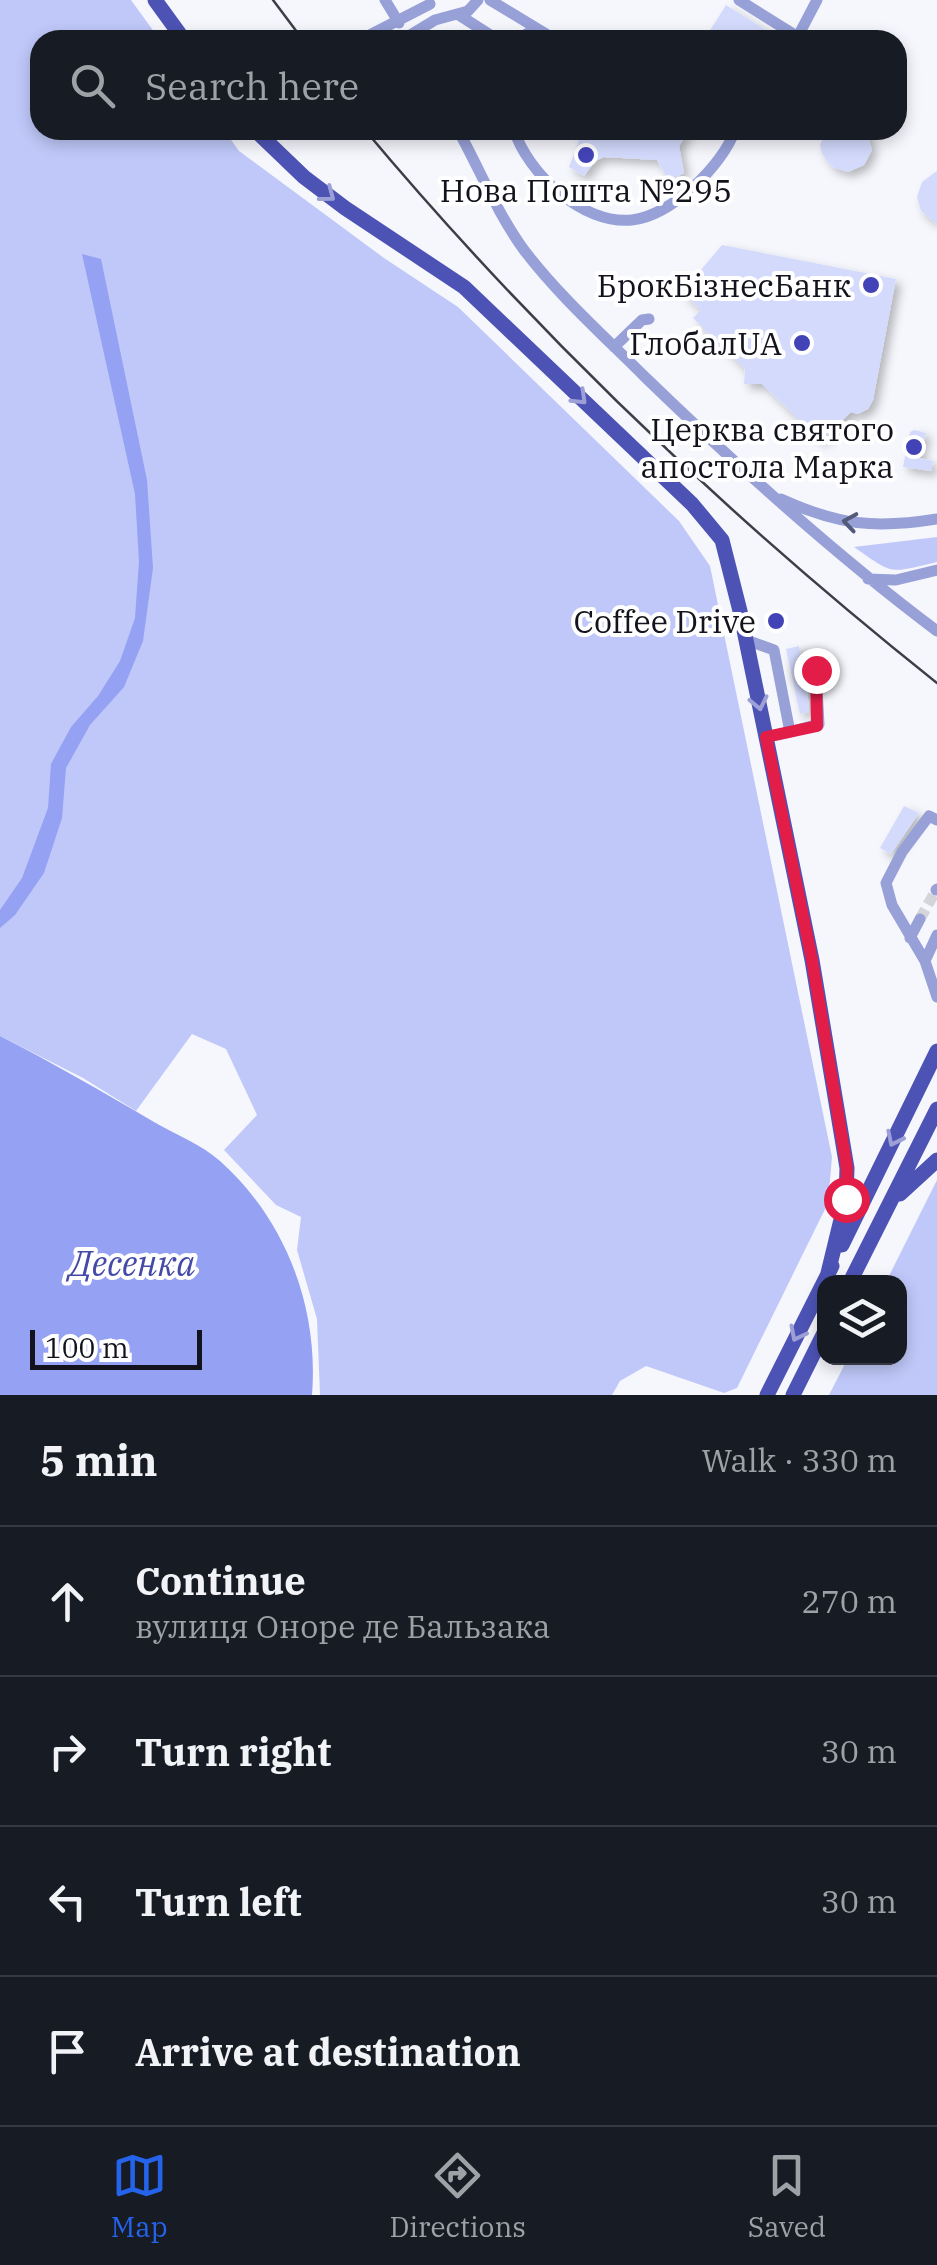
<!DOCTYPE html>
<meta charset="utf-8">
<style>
body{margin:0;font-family:"IBM Plex Serif",serif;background:#242831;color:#f1f3f6}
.controls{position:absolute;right:30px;bottom:30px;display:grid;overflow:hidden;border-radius:20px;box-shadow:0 5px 15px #0003}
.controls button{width:90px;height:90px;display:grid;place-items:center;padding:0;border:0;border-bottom:2px solid #363941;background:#171b24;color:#f1f3f6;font:50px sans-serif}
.scale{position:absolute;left:30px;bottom:25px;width:172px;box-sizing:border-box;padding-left:10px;border:5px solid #12131c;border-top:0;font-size:28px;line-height:35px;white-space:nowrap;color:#12131c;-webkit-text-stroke:8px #fff;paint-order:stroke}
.stop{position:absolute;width:30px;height:30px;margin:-22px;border:8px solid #e11d48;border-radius:50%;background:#fff}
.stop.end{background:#e11d48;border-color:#fff;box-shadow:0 2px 10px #0008}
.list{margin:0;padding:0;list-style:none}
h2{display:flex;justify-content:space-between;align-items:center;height:130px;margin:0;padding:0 40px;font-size:42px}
h2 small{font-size:32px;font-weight:400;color:#9ea1a6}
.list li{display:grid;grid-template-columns:65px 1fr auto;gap:30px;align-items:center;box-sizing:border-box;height:150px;padding:0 40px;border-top:2px solid #363941}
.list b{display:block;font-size:38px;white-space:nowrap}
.list p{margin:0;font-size:32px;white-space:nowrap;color:#9ea1a6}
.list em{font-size:32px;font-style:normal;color:#9ea1a6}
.icon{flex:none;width:55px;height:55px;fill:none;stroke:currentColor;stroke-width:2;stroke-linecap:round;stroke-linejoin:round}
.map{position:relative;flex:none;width:937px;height:1395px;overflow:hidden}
.search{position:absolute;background:#171b24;box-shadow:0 5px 15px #0003;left:30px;right:30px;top:30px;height:110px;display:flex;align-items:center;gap:25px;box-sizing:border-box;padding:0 35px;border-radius:30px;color:#9ea1a6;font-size:38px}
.sheet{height:730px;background:#171b24}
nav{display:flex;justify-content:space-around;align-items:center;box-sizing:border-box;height:140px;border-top:2px solid #363941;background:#171b24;font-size:28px;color:#9ea1a6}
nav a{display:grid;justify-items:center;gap:5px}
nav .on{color:#2563eb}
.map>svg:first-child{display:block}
.green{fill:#bfc8f9}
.water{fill:#95a1f2}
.building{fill:#d3dafc;filter:url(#shadow)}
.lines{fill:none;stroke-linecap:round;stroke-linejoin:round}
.minor-tunnel{stroke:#d4d5db;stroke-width:11;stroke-dasharray:11 5.5;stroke-linecap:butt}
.minor{stroke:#97a0d7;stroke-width:11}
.major{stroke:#4d53b5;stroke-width:15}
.tram{stroke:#3d3e47;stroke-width:2.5}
.oneway{stroke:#9da0d6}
.oneway2{stroke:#545a7a}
.route{stroke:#e11d48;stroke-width:12}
.poi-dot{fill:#4343b8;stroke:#fff;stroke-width:4}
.labels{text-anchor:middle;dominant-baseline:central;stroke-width:8;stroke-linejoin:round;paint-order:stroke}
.poi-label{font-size:32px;fill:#12131c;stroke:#fff;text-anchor:end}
.water-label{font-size:35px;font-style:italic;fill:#454aa9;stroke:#fff}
</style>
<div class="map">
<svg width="937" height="1395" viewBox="0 0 937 1395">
<defs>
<filter id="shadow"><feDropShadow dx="5" dy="5" stdDeviation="5" flood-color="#0004"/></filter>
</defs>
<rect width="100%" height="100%" fill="#f6f7fd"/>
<path class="green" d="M0,0H131L160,40H40V130H224L239,151L384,258L458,307L679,521L710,566L832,1157L828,1203L737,1388L724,1393L646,1366L620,1381L612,1395H320L317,1319L297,1250L301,1217L276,1205L224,1150L257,1115L226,1049L192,1034L136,1111L83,1078L0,1036Z
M937,537V562C889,573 895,576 854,547Z
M937,1180V1395H829L848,1358H900V1282H886Z"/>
<path class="water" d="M82,254L101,259L147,480L153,568L143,641L124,687L90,725L66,768L62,818L44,873L15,915L0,928V910L22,878L48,808L51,764L71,727L98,696L120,661L135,618L139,561L135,494Z
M0,1036C53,1063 103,1092 154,1122C175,1134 202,1145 220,1161C286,1220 319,1308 312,1395H0Z"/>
<path class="building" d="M726,5L782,40H704Z
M574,130L650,136L661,130H689L679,146L684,173L669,181L657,160L604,157L595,161L584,176L569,167L579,140Z
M826,130H866L872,150L864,165L848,172L832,167L822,154L820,145Z
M937,171V224L921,211L917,197L922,182Z
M722,245L896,279L873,400L868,409L858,414L851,412L821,441L762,384H744L745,369L693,318L701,310L682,292Z
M914,430L926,433L919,458L933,461L931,471L903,467L910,432Z
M799,646L807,686L809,712L800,714L786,649Z
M904,806L919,813L891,854L880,848Z"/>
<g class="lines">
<path class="minor-tunnel" d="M920,919L936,890"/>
<path class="minor" d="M385,0L399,23
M490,0L556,40
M739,0L798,37
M459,15L498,40
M407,37L435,20L468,11L478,0
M360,40L430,4
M516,40L535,29
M796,40L817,0
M458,130C480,170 497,213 524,250C559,296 604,336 645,377C738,467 833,553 937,631
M514,130C528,173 582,225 632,220C671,216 723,165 735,130
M614,347L642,320L649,319
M781,499C838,525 875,529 937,519
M868,579L896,580L937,570
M746,640L774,650L790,732L766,737
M790,732L819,724L816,671
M937,820L929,816L902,852L886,883L892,905L925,961L937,997
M936,890L937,889
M910,938L920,919
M925,961L937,935"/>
<path class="major" d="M155,0L184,40
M255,130L304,177L345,208L464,287L692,504L722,540L740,611L812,960L847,1168L846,1199L828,1273
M900,1194L937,1160
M842,1245L937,1051
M850,1282L937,1109
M767,1395L832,1266
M793,1395L824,1333"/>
<path class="tram" d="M273,0L303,40
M365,130C535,333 730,518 937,683"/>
</g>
<defs><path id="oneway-chevron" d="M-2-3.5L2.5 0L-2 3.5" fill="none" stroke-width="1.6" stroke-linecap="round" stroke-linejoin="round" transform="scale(2.5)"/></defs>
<g class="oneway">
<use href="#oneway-chevron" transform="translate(328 195) rotate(37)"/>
<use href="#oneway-chevron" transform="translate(580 398) rotate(44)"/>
<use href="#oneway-chevron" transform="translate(759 703) rotate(78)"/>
<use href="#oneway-chevron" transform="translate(894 1139) rotate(116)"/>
<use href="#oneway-chevron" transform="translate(797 1334) rotate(117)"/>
</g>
<use class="oneway2" href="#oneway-chevron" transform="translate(850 522) rotate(-171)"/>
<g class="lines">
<path class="route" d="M816,670L817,726L766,737L812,960L847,1168L846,1199"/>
</g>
<g class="poi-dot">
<circle cx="586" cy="155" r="10"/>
<circle cx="871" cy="285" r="10"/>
<circle cx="802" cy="343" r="10"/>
<circle cx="914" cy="447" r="10"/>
<circle cx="776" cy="621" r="10"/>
</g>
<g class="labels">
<g class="poi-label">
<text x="586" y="190" text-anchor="middle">Нова Пошта №295</text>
<text x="851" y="285">БрокБізнесБанк</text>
<text x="782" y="343">ГлобалUA</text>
<text x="894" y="429">Церква святого<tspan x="894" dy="37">апостола Марка</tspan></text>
<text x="756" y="621">Coffee Drive</text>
</g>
<g class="water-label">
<text x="132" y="1263">Десенка</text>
</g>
</g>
</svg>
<div class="controls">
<button><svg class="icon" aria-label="layers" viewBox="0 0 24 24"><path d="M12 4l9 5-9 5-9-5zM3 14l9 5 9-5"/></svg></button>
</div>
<div class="scale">100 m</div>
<div class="stop" style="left:846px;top:1199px"></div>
<div class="stop end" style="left:816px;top:670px"></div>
<div class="search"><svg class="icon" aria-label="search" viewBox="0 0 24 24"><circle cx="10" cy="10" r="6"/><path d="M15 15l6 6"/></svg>Search here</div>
</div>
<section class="sheet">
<h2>5 min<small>Walk · 330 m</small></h2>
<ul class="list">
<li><svg class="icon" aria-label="ahead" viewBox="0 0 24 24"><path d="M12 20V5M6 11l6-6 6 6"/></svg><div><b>Continue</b><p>вулиця Оноре де Бальзака</p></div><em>270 m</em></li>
<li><svg class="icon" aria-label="right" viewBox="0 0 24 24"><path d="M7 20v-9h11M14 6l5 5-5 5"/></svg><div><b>Turn right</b></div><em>30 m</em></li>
<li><svg class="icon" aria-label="left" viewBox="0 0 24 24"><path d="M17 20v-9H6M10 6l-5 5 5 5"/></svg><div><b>Turn left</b></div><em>30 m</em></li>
<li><svg class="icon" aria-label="arrive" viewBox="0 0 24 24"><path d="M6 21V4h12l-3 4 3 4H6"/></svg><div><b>Arrive at destination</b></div></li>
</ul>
</section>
<nav>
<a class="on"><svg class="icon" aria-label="map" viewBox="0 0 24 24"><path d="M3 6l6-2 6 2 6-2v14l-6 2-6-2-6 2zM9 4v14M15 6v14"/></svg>Map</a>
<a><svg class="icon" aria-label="directions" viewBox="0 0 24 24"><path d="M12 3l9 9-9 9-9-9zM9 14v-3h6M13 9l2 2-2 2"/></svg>Directions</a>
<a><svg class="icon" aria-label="saved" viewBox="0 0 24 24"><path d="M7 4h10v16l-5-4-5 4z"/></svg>Saved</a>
</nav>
